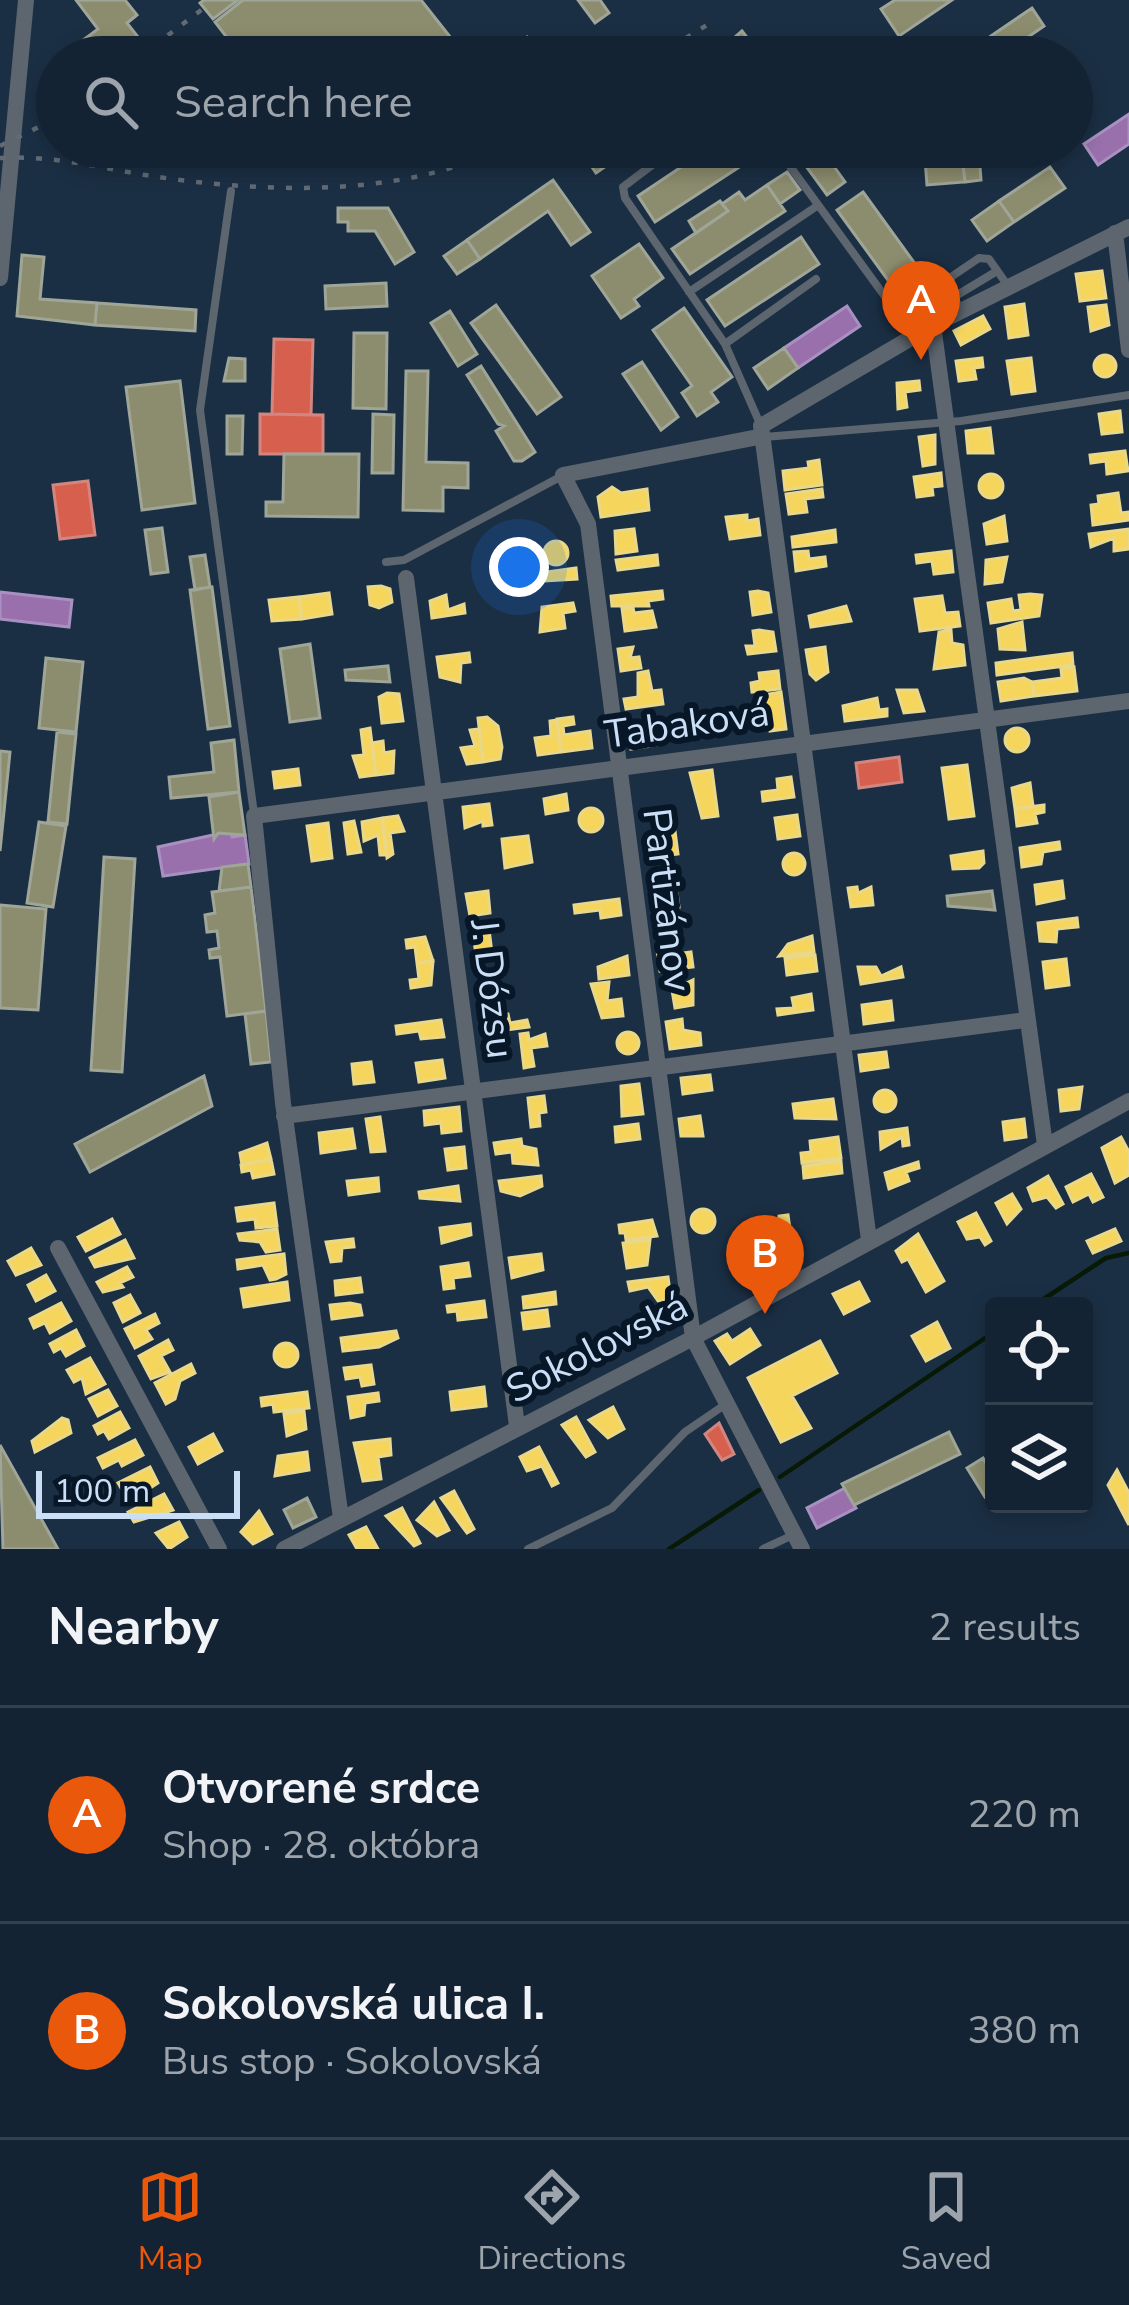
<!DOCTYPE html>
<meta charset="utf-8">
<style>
body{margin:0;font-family:"Nunito Sans",sans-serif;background:#1d2b3b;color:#f1f3f6}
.controls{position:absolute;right:36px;bottom:36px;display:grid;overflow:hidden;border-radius:12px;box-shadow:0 6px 18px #0003}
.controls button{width:108px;height:108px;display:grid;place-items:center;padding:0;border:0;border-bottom:3px solid #33404e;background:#142333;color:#f1f3f6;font:60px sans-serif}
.scale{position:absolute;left:36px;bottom:30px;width:204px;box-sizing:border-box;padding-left:12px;border:6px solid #cadef6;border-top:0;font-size:33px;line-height:42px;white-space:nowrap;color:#cadef6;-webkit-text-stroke:9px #081728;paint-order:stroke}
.you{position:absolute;left:519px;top:567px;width:42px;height:42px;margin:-30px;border:9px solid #fff;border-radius:50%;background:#1a73e8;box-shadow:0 0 0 18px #1a73e833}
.badge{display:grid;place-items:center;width:78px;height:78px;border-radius:50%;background:#ea580c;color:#fff;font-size:39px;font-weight:700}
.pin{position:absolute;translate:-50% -99px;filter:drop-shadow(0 3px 6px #0008)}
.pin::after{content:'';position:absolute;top:63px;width:42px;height:36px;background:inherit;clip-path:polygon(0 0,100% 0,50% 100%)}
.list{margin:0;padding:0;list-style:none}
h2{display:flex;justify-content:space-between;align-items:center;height:156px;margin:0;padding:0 48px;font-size:51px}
h2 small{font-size:39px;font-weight:400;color:#9da4ac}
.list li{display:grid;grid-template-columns:78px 1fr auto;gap:36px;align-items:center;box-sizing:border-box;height:216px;padding:0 48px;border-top:3px solid #33404e}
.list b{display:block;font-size:45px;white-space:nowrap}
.list p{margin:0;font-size:39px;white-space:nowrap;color:#9da4ac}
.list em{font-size:39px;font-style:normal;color:#9da4ac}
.icon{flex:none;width:66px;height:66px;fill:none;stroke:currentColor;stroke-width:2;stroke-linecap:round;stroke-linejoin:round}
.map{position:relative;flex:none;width:1129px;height:1549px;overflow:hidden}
.search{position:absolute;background:#142333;box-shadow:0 6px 18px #0003;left:36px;right:36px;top:36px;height:132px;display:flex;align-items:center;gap:30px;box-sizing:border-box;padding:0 42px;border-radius:66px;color:#9da4ac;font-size:45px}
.sheet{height:588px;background:#142333}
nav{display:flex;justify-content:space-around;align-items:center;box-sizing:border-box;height:168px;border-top:3px solid #33404e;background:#142333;font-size:33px;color:#9da4ac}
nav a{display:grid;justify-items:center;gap:6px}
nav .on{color:#ea580c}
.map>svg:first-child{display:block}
.homes{fill:#f6d55c;stroke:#e9d88a;stroke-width:3}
.shops{fill:#d6604d;stroke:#d28680;stroke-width:3}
.offices{fill:#9970ab;stroke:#a891c2;stroke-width:3}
.industry{fill:#8c8c6e;stroke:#9fa597;stroke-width:3}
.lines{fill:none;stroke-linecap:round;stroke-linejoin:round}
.stream{stroke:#081a06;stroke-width:4.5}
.service{stroke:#5d656e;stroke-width:8}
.minor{stroke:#5d656e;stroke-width:16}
.rail{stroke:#626b75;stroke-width:4.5;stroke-dasharray:6 12;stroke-linecap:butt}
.labels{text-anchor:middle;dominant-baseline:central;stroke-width:12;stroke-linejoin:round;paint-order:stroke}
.street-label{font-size:39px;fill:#cadef6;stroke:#081728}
</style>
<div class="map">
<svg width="1129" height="1549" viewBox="0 0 1129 1549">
<rect width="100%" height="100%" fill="#1b2f44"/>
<path class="homes" d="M1102,271L1106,298L1080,301L1076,274Z
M1024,304L1028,335L1009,338L1005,307Z
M1106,305L1109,325L1091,331L1088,307Z
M983,316L990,329L961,345L954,331Z
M1094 366a11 11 0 1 1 22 0a11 11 0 1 1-22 0Z
M982,358L983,367L974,368L976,379L959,381L956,361Z
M1031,358L1035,391L1012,394L1007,361Z
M919,381L920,390L905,392L907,407L898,409L897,383Z
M1120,411L1122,432L1102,434L1099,414Z
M990,428L993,453H968L966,431Z
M935,435V464L923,466L919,437Z
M1125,451L1128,471L1107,474L1106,461L1091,463L1090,455Z
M819,460L822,485L785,490L783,471L809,468L808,462Z
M941,473L942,486L932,487L933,495L917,497L914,477Z
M979 486a12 12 0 1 1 24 0a12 12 0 1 1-24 0Z
M612,487L621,493L647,489L649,510L601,517L598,497Z
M822,489L823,497L805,499L807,512L789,514L786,494Z
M1118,493L1121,513L1129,512V520L1093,525L1091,505L1099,504L1098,496Z
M747,515V521L758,519L760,535L730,539L726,517Z
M1004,516L1007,541L987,544L984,524Z
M634,529L637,551L616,554L615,531Z
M1129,529V549L1114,551V538L1091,547L1089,534Z
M835,530L836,542L793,547L792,537Z
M544 553a12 12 0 1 1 24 0a12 12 0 1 1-24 0Z
M808,551L809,559L825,557L826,566L796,571L794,552Z
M951,551L953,572L934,574L932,561L917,563L916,555Z
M657,555L658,565L618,570L616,560Z
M1007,557L1002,582L985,584L986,560Z
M576,568L577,579L527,582L525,575Z
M381,586L390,589L392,602L379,608L370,605L368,587Z
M662,591L663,599L648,601L649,606H612L611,596Z
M758,591L768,593L771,612L753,615L750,592Z
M329,593L332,614L302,619L299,597Z
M1030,594L1042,595L1039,616L991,623L988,603L1011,599L1013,611L1021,610L1019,595Z
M446,595L448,610L464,604L465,613L432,618L430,601Z
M942,596L945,613L958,612L960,626L920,631L915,599Z
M299,597L302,619L272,621L269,600Z
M573,603L575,611L563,613L565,628L540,632L542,607Z
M846,606L851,621L811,627L809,616Z
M633,607L634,613L652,611L656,627L625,631L622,608Z
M1022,622L1025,650L1000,649L998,629Z
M759,630L773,632L776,651L748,654L746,646H755L753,631Z
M951,630L952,643L963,645L965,665L934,669L939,632Z
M633,647L630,658L639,657L641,668L621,671L618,649Z
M825,647L828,672L816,680L810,674L806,650Z
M469,653L470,662L461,663L460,682L440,677L437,657Z
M1072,653L1073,665L997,675L996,663Z
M1074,667L1077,691L1034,696L1032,682L1062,678L1061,669Z
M648,671L652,691L661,690L663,704L626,709L624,699L638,697V673Z
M778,671L780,689L752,692L751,683L760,681L759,673Z
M1024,678L1032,682L1034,696L1001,701L998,682Z
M897,690H917L924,711L904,713Z
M781,692L786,729L770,731L763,695Z
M387,693L399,694L403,721L382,723L379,697Z
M877,698L879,710L887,709V716L845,721L843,706Z
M487,717L498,726L502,747L500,759L483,762L478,718Z
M573,717L574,724L563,726L564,735L590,731L592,748L561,752L557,719Z
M557,720L561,752L538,755L535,738L551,736L550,721Z
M645,725L646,733L657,732L658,745L631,749L628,727Z
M370,728L376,775L360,777L353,756L364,755L361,730Z
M1005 740a12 12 0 1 1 24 0a12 12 0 1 1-24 0Z
M479,729L483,762L467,764L461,748L475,746L470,730Z
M383,741L384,753L394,751L393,773L376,775L372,743Z
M967,765L974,816L949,819L942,768Z
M298,769L300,785L275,788L273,772Z
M712,770L718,816L702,818L690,773Z
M791,777L794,797L763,801L762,792L778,790L777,779Z
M1030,783L1033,806L1015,809L1012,788Z
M566,794L568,810L546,814L544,799Z
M489,804L492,825L483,826V821L465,828L463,807Z
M1044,805V812L1035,814L1037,823L1017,826L1015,809Z
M579 820a12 12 0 1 1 24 0a12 12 0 1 1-24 0Z
M797,815L800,836L778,839L775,818Z
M398,816L404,831L390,833L393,854L387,858L382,818Z
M382,818L387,855H380L378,835L364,841L362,822Z
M354,821L361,852L348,854L344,823Z
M328,823L332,858L312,861L307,826Z
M675,831L678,854L654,857L656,833Z
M528,836L532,862L505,868L502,839Z
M1059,842L1060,849L1043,852L1041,864L1022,867L1020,848Z
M983,851L984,863L979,868L953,869L951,856Z
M783 864a11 11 0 1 1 22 0a11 11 0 1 1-22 0Z
M1062,881L1064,898L1037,904L1035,885Z
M857,887L858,893L871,887L873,905L851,907L848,888Z
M488,891L490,913L470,916L466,894Z
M677,892L679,907L651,906L650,895Z
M619,899L621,915L601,918L600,910L575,913L574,905Z
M1077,918L1078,927L1057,929L1056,942L1040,941L1038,923Z
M489,929L492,953L476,955L473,934Z
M812,936L814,952L779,956L788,944Z
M425,937L433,961L417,963L415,947L407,948L406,940Z
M668,948L669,955L691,952L693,967L660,971L657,950Z
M815,955L817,971L787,975L785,958Z
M627,956L629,975L599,979L598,967Z
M1066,959L1069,985L1046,988L1043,962Z
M433,961L431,985L411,988L410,980L419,979L417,963Z
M858,967H876L881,976L901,967L903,977L861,984Z
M693,980V1005L675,1008L672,990Z
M609,982L607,1001L621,999L623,1016L602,1018L591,984Z
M811,994L813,1010L778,1015L777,1009L794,1008L792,998Z
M891,1001L893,1020L864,1024L862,1005Z
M503,1014H508L510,1023L527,1020L529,1027L483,1033L481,1023L504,1020Z
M682,1019L683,1030L700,1033L701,1045L670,1049L666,1022Z
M441,1020L444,1037L421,1039L419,1031L397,1034L396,1026Z
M617 1043a11 11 0 1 1 22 0a11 11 0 1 1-22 0Z
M528,1033L529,1040L545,1034L547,1046L531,1048L534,1066L524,1068L520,1034Z
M886,1052L888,1067L861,1071L859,1055Z
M442,1060L445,1078L419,1082L416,1063Z
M371,1062L374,1082L354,1084L352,1064Z
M710,1075L712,1090L683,1094L681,1078Z
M639,1084L643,1114L622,1116L621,1086Z
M1082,1087L1079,1109L1061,1111L1059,1090Z
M874 1101a11 11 0 1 1 22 0a11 11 0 1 1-22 0Z
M544,1096L546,1112L539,1113L540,1126L531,1127L528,1098Z
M833,1099L836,1119L795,1118L793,1104Z
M459,1107L461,1131L442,1133L441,1123L425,1125L424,1111Z
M700,1116L703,1136H681L679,1119Z
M380,1117L385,1151L371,1152L366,1119Z
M1024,1119L1026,1137L1005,1140L1003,1122Z
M638,1124L640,1139L616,1142L615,1127Z
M907,1128L909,1145L903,1146L902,1137L881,1149L880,1132Z
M352,1129L355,1148L321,1153L319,1133Z
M838,1137L841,1158L802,1163L801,1153L811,1152L810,1141Z
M1121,1137L1129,1152V1175L1115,1183L1102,1148Z
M521,1139L522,1146L536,1149L538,1165L513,1163L512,1152L496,1154L494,1143Z
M267,1143L271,1159L242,1165L240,1153Z
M464,1147L466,1168L448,1170L445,1149Z
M271,1159L274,1174L253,1178L251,1170L242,1172L241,1165Z
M841,1161L842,1173L804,1178L803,1166Z
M918,1162L919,1168L906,1172L909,1181L889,1189L885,1173Z
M1091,1174L1103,1197L1093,1202L1089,1194L1073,1202L1066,1187Z
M541,1176L542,1186L520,1196L501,1191L499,1181Z
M1048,1176L1063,1204L1056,1208L1047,1197L1033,1201L1028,1188Z
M378,1178L379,1191L349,1195L347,1181Z
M458,1186L460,1201L420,1198L419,1192Z
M1012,1194L1021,1209L1007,1224L996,1203Z
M274,1203L277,1226L256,1228L255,1219L238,1221L236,1208Z
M691 1221a12 12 0 1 1 24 0a12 12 0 1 1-24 0Z
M976,1213L991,1241L985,1245L980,1237L967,1239L958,1222Z
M788,1215L794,1256L785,1257L778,1233L779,1216Z
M112,1219L120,1234L86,1251L78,1237Z
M652,1220L657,1236L626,1240L625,1233H620L619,1225Z
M470,1224L471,1235L442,1243L440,1228Z
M277,1229L280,1250L266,1252L260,1242L240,1240L238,1234Z
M1115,1229L1121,1241L1093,1253L1087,1241Z
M918,1234L944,1281L926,1292L908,1259L902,1262L896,1251Z
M353,1239L354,1247L342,1248L341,1261L331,1262L326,1242Z
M125,1240L134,1258L95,1267L90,1258Z
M650,1240L647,1265L627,1268L623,1243Z
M773,1242L776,1267L749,1272L746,1252Z
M31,1248L41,1265L16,1275L8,1261Z
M284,1254L286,1274L276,1279L270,1280L263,1265L238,1269L237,1260Z
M541,1254L543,1270L512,1278L509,1258Z
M468,1263L470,1276L453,1278L454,1288L444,1289L441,1267Z
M127,1267L133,1277L120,1283L123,1287L103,1292L97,1282Z
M46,1275L55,1291L36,1301L28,1285Z
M668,1277L671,1299L658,1301L648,1287L630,1291L628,1282Z
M360,1278L362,1292L336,1295L335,1281Z
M287,1282L289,1300L244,1307L241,1289Z
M859,1282L869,1301L844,1314L833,1294Z
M555,1292L556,1304L524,1308L523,1297Z
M130,1295L140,1313L123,1322L114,1303Z
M484,1301L486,1317L458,1320L457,1311L448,1312L447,1306Z
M61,1303L71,1321L50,1333L45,1323L34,1328L30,1319Z
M350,1303L360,1305L362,1315L332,1319L330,1305Z
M547,1310L549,1326L524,1329L522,1313Z
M155,1314L159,1323L146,1330L152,1339L135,1348L125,1329Z
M937,1322L950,1348L926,1361L912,1336Z
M750,1329L760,1345L730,1364L715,1341L727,1334L732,1341Z
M76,1330L84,1346L66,1356L61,1348L54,1352L50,1344Z
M396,1331L398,1338L379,1347L343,1351L341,1338Z
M168,1340L173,1350L161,1356L170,1372L151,1379L139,1356Z
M820,1341L837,1373L792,1396L811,1428L781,1442L748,1378Z
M274 1355a12 12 0 1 1 24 0a12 12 0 1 1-24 0Z
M90,1358L105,1384L86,1394L82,1378L74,1382L67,1370Z
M191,1364L195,1373L180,1381L175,1399L166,1404L155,1383Z
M371,1365L374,1384L362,1386L360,1377L346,1379L344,1368Z
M484,1387L486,1406L452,1410L450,1392Z
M108,1390L117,1406L98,1416L89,1399Z
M307,1392L309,1408L274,1412L273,1404L262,1406L261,1398Z
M378,1393L379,1401L365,1403L364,1415L351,1418L348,1397Z
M613,1407L624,1429L608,1438L589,1420Z
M304,1411L306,1429L287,1436L284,1414Z
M120,1412L129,1428L109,1439L104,1431L98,1434L94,1426Z
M576,1417L595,1452L586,1457L562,1425Z
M62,1418L68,1420L71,1433L35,1452L32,1441Z
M213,1434L222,1451L198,1464L189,1447Z
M390,1439L391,1455L378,1457L381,1479L363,1481L354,1443Z
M135,1440L143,1455L122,1466L119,1460L103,1468L98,1458Z
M539,1447L558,1483L552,1486L542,1466L527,1471L520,1457Z
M307,1452L309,1470L275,1476L278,1456Z
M150,1467L158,1483L129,1502L118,1483Z
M1117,1470L1129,1493V1525L1108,1485Z
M454,1491L474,1529L467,1533L441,1498Z
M164,1494L173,1510L134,1522L128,1512Z
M434,1502L449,1530L437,1536L417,1520Z
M402,1508L420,1543L414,1546L386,1516Z
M259,1511L272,1534L253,1544L241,1532Z
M179,1522L187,1537L169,1549L156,1533Z
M366,1527L378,1549H357L349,1535Z"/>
<path class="shops" d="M274,339L313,340L311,415L272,414Z
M260,414L323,415V454H260Z
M88,481L95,535L60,539L53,485Z
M899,757L902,782L859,788L856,763Z
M719,1423L734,1454L722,1460L705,1434Z"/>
<path class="offices" d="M1129,114V144L1098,165L1084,144Z
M389,147H440L441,148L431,156L434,160L422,163L415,154L402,164Z
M847,306L860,326L798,368L784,348Z
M0,592L72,600L69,627L0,619Z
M231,831L232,837L245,835L249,864L163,876L158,847Z
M845,1488L856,1508L817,1528L807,1508Z"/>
<path class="industry" d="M76,0H125L137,15L127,23L138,37L114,57H89L78,44L98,29Z
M204,0H238L213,19L200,3Z
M243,0H421L451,38L426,57H242L215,22Z
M578,0H600L609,13L595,23Z
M895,0H952L899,36L881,9Z
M1032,8L1044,26L1003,54L991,36Z
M742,31L749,40L726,57H712Z
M991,36L1005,57H974L969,51Z
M527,37L542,57H500Z
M578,147H634L596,173Z
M711,147H741L750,160L655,222L638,196Z
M792,147H820L845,182L827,195Z
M979,154L981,180L965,182L962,156Z
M962,156L965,182L927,185L925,159Z
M1050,167L1065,188L1014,222L999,201Z
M787,172L800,190L780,204L767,185Z
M553,180L590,232L571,245L548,211L480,259L467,240Z
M767,185L785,211L690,274L672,249L728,211L722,204L739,192L745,200Z
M863,192L929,283L903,301L837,210Z
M720,201L728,211L696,233L689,221Z
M999,201L1014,222L987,241L972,220Z
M338,208H388L414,252L395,264L375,231H348V222H338Z
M801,237L819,264L725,326L707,300Z
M467,240L480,259L457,274L444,256Z
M639,244L663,278L634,299L639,306L621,318L592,276Z
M22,255L44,257L40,299L97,303L95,325L17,316Z
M386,283L387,306L326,309L325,286Z
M97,303L196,310L195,331L95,325Z
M496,305L561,397L537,414L471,323Z
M684,308L732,377L711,392L718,402L697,416L682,393L692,386L653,330Z
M450,311L477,354L458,366L431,323Z
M354,333H387L386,409L353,408Z
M784,348L798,368L768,389L754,368Z
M229,358L245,359V381H224Z
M642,362L678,417L661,430L623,374Z
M481,366L535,452L522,461H514L496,431L504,426L498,424L467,375Z
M406,371H428L426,462L468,463V488L443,487V511L403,510Z
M180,381L195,503L142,510L126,387Z
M373,414L394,415L393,473H372Z
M227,416H243L242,454H227Z
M284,454H359L358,517L266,516V502H283Z
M162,528L168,572L151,574L145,530Z
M205,555L210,587L195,590L190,557Z
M212,587L230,726L208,729L190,590Z
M310,644L320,718L290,722L280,649Z
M46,658L83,662L76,732L39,728Z
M388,666L390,682L346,680L345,670Z
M57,732L76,734L67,824L48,822Z
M234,740L239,792L171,798L169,777L214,772L211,743Z
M0,751L10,752L0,851Z
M239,792L245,835L218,833L214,839L209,797Z
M39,822L66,826L53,907L27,903Z
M104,857L135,859L122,1072L91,1070Z
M248,864L251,887L219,891L222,867Z
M251,887L266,1011L227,1016L220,957L210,958L209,950L219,948L217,931L207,932L205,915L215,913L212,892Z
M992,891L995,910L948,906L947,896Z
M0,905L46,909L38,1010L0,1008Z
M266,1011L271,1062L251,1064L245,1014Z
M204,1076L212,1106L90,1172L75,1144Z
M949,1432L960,1454L854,1505L842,1484Z
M0,1445L58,1549H3Z
M983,1458L994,1476V1492L985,1497L967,1468Z
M307,1498L316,1517L293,1528L284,1510Z"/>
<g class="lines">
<path class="stream" d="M1033,1306L1106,1258L1129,1253
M780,1477L994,1332
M669,1549L759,1490"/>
<path class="service" d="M676,147L623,187L625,198L725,344L761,426
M776,147L913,335
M231,191L200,410L254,814
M689,292L817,206
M954,297L997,271
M960,309L950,289L951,277L979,258L989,259L1008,286
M725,344L816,279
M764,437L961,421L1129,395
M386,562L404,560L562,476
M528,1549L612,1508L685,1432L726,1404
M763,1549L793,1535"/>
<path class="minor" d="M1115,233L1129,350
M0,278L26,0
M933,325L1045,1145
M763,436L563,475L588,524L693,1338L802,1549
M406,578L517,1426
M284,1116L1026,1020
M869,1240L761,426L933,325L1129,227
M58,1248L219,1549
M341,1518L283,1103L254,816L1129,701
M284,1549L693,1338L1129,1101"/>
<path class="rail" d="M139,57L204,8
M655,57L707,25
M0,146L57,118
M0,158C50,155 96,167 145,175C260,193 399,199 505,147"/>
</g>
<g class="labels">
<g class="street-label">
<text transform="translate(687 724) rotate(-8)">Tabaková</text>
<text transform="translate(667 900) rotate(83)">Partizánov</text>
<text transform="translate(492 989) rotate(83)">J. Dózsu</text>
<text transform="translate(597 1348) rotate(-27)">Sokolovská</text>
</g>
</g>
</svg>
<div class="controls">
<button><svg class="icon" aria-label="locate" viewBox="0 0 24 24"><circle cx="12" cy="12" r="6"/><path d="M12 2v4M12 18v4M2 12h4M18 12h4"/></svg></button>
<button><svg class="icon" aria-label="layers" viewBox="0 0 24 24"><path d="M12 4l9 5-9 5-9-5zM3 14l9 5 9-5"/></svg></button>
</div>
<div class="scale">100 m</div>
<div class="you"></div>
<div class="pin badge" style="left:921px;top:360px">A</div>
<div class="pin badge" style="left:765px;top:1314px">B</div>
<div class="search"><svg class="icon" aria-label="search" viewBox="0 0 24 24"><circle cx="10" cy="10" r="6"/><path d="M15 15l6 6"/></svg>Search here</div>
</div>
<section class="sheet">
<h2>Nearby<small>2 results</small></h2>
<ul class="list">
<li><span class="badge">A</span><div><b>Otvorené srdce</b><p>Shop · 28. októbra</p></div><em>220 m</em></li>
<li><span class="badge">B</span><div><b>Sokolovská ulica I.</b><p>Bus stop · Sokolovská</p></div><em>380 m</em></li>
</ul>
</section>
<nav>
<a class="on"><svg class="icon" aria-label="map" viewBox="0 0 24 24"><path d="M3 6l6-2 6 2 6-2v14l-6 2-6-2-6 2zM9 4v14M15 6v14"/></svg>Map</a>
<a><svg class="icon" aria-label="directions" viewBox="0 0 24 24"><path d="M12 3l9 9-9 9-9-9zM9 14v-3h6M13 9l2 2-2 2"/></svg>Directions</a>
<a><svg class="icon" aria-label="saved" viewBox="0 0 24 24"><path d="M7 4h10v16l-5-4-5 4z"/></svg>Saved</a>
</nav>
